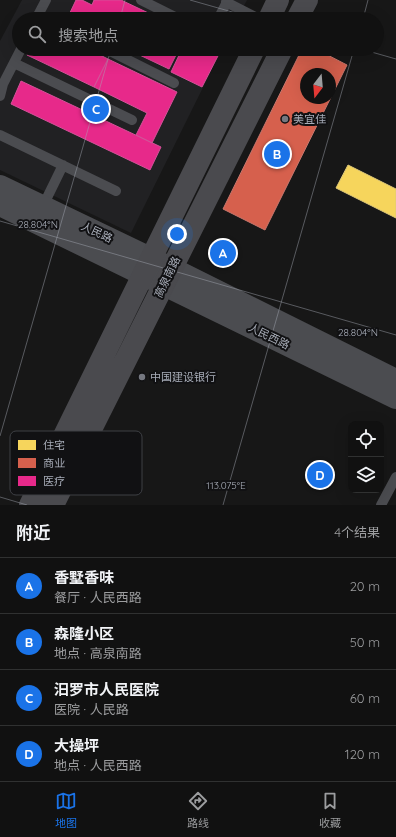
<!DOCTYPE html>
<html lang="zh">
<meta charset="utf-8">
<style>
body{margin:0;font-family:Quicksand,"Noto Sans SC",sans-serif;background:#1a1a1a;color:#f1f3f6}
.controls{position:absolute;right:12px;bottom:12px;display:grid;overflow:hidden;border-radius:8px;box-shadow:0 4px 16px #0002}
.controls button{width:36px;height:36px;display:grid;place-items:center;padding:0;border:0;border-bottom:1px solid #303131;background:#111;color:#f1f3f6;font:20px sans-serif}
.compass{position:absolute;left:300px;top:68px;width:36px;height:36px;border-radius:50%;background:#111;box-shadow:0 4px 16px #0002;rotate:196deg}
.you{position:absolute;left:177px;top:234px;width:14px;height:14px;margin:-10px;border:3px solid #fff;border-radius:50%;background:#1a73e8;box-shadow:0 0 0 6px #1a73e833}
.badge{display:grid;place-items:center;width:26px;height:26px;border-radius:50%;background:#1a73e8;color:#fff;font-size:13px;font-weight:700}
.pin{position:absolute;translate:-50% -50%;border:2px solid #fff;box-shadow:0 1px 4px #0006}
.list{margin:0;padding:0;list-style:none}
h2{display:flex;justify-content:space-between;align-items:center;height:52px;margin:0;padding:0 16px;font-size:17px}
h2 small{font-size:13px;font-weight:400;color:#9c9d9f}
.list li{display:grid;grid-template-columns:26px 1fr auto;gap:12px;align-items:center;box-sizing:border-box;height:56px;padding:0 16px;border-top:1px solid #303131}
.list b{display:block;font-size:15px;white-space:nowrap}
.list p{margin:0;font-size:13px;white-space:nowrap;color:#9c9d9f}
.list em{font-size:13px;font-style:normal;color:#9c9d9f}
.icon{flex:none;width:22px;height:22px;fill:none;stroke:currentColor;stroke-width:2;stroke-linecap:round;stroke-linejoin:round}
.map{position:relative;flex:none;width:396px;height:505px;overflow:hidden}
.search{position:absolute;background:#111;box-shadow:0 4px 16px #0002;left:12px;right:12px;top:12px;height:44px;display:flex;align-items:center;gap:10px;box-sizing:border-box;padding:0 14px;border-radius:22px;color:#9c9d9f;font-size:15px}
.sheet{height:276px;background:#111}
nav{display:flex;justify-content:space-around;align-items:center;box-sizing:border-box;height:56px;border-top:1px solid #303131;background:#111;font-size:11px;color:#9c9d9f}
nav a{display:grid;justify-items:center;gap:2px}
nav .on{color:#1a73e8}
.map>svg:first-child{display:block}
.built{fill:#212123}
.homes{fill:#f6d55c;stroke:#dfc978}
.shops{fill:#d6604d;stroke:#c8776d;fill-rule:evenodd}
.health{fill:#e7298a;stroke:#d45198}
.lines{fill:none;stroke-linecap:round;stroke-linejoin:round}
.service{stroke:#4b4c50;stroke-width:10}
.tertiary{stroke:#4b4c50;stroke-width:22}
.secondary{stroke:#4a4a4e;stroke-width:22}
.ticks{fill:none;stroke:#a8adb8;stroke-width:1;stroke-opacity:0.45}
.poi-dot{fill:#757880;stroke:#111113;stroke-width:1.5}
.labels{text-anchor:middle;dominant-baseline:central;stroke-width:4;stroke-linejoin:round;paint-order:stroke}
.poi-label{font-size:11px;fill:#a8adb8;stroke:#111113;text-anchor:start}
.street-label{font-size:11px;fill:#a8adb8;stroke:#111113}
.key{fill:#111113;stroke:#3e4045;stroke-width:1}
.key-label{font-size:11px;fill:#a8adb8}
.ticks-label{font-size:10px;text-anchor:middle;fill:#a8adb8;stroke:#111113;stroke-width:4;stroke-linejoin:round;paint-order:stroke}
</style>
<div class="map">
<svg width="396" height="505" viewBox="0 0 396 505">
<rect width="100%" height="100%" fill="#171717"/>
<path class="built" d="M22,0H247L237,19H19V49H222L131,233L0,170V41Z"/>
<path class="homes" d="M348,165L396,189V218L336,188Z"/>
<path class="shops" d="M302,49H316L347,65L265,230L223,209ZM306,74H330V98H306Z"/>
<path class="health" d="M76,0H82L92,5L94,0H121L161,19H67Z
M30,49H88L108,59L94,87L27,55Z
M127,49H179L169,69Z
M182,49L221,50L202,87L171,72Z
M108,59L177,92L152,143L136,135L147,113L94,87Z
M21,81L161,147L150,170L11,104Z"/>
<g class="lines">
<path class="service" d="M141,0L179,19
M226,2L259,19
M36,19L46,0
M218,19L228,0
M106,49L174,83
M14,63L132,120
M0,96L3,84L21,49
M0,135L116,191
M43,206L63,165
M381,505L396,477"/>
<path class="tertiary" d="M0,186L171,268L396,380
M0,205L396,398"/>
<path class="secondary" d="M269,19L278,0
M297,19L307,0
M30,505L254,49
M53,505L282,49"/>
</g>
<path class="ticks" d="M190,0L257,19M120,19L125,0M363,19L368,0M361,49L396,59M0,221L396,335M0,436L111,49M0,497L27,505M223,505L354,49"/>
<g class="poi-dot">
<circle cx="285" cy="119" r="4"/>
<circle cx="142" cy="377" r="4"/>
</g>
<g class="labels">
<g class="poi-label">
<text x="293" y="119">美宜佳</text>
<text x="150" y="377">中国建设银行</text>
</g>
<g class="street-label">
<text transform="translate(97 232) rotate(25)">人民路</text>
<text transform="translate(167 277) rotate(-64)">高泉南路</text>
<text transform="translate(269 336) rotate(26)">人民西路</text>
</g>
</g>
<rect x="10" y="431" width="132" height="64" rx="6" class="key"/>
<rect x="18" y="440" width="18" height="10" fill="#f6d55c"/>
<rect x="18" y="458" width="18" height="10" fill="#d6604d"/>
<rect x="18" y="476" width="18" height="10" fill="#e7298a"/>
<g class="key-label">
<text x="43" y="449">住宅</text>
<text x="43" y="467">商业</text>
<text x="43" y="485">医疗</text>
</g>
<g class="ticks-label">
<text x="38" y="228">28.804°N</text>
<text x="358" y="336">28.804°N</text>
<text x="226" y="489">113.075°E</text>
</g>
</svg>
<div class="controls">
<button><svg class="icon" aria-label="locate" viewBox="0 0 24 24"><circle cx="12" cy="12" r="6"/><path d="M12 2v4M12 18v4M2 12h4M18 12h4"/></svg></button>
<button><svg class="icon" aria-label="layers" viewBox="0 0 24 24"><path d="M12 4l9 5-9 5-9-5zM3 14l9 5 9-5"/></svg></button>
</div>
<svg class="compass" viewBox="-18 -18 36 36"><path d="M0-13l5 13h-10z" fill="#e53935"/><path d="M0 13l5-13h-10z" fill="#9c9d9f"/></svg>
<div class="you"></div>
<div class="pin badge" style="left:223px;top:253px">A</div>
<div class="pin badge" style="left:277px;top:154px">B</div>
<div class="pin badge" style="left:96px;top:109px">C</div>
<div class="pin badge" style="left:320px;top:475px">D</div>
<div class="search"><svg class="icon" aria-label="search" viewBox="0 0 24 24"><circle cx="10" cy="10" r="6"/><path d="M15 15l6 6"/></svg>搜索地点</div>
</div>
<section class="sheet">
<h2>附近<small>4个结果</small></h2>
<ul class="list">
<li><span class="badge">A</span><div><b>香墅香味</b><p>餐厅 · 人民西路</p></div><em>20 m</em></li>
<li><span class="badge">B</span><div><b>森隆小区</b><p>地点 · 高泉南路</p></div><em>50 m</em></li>
<li><span class="badge">C</span><div><b>汨罗市人民医院</b><p>医院 · 人民路</p></div><em>60 m</em></li>
<li><span class="badge">D</span><div><b>大操坪</b><p>地点 · 人民西路</p></div><em>120 m</em></li>
</ul>
</section>
<nav>
<a class="on"><svg class="icon" aria-label="map" viewBox="0 0 24 24"><path d="M3 6l6-2 6 2 6-2v14l-6 2-6-2-6 2zM9 4v14M15 6v14"/></svg>地图</a>
<a><svg class="icon" aria-label="directions" viewBox="0 0 24 24"><path d="M12 3l9 9-9 9-9-9zM9 14v-3h6M13 9l2 2-2 2"/></svg>路线</a>
<a><svg class="icon" aria-label="saved" viewBox="0 0 24 24"><path d="M7 4h10v16l-5-4-5 4z"/></svg>收藏</a>
</nav>
